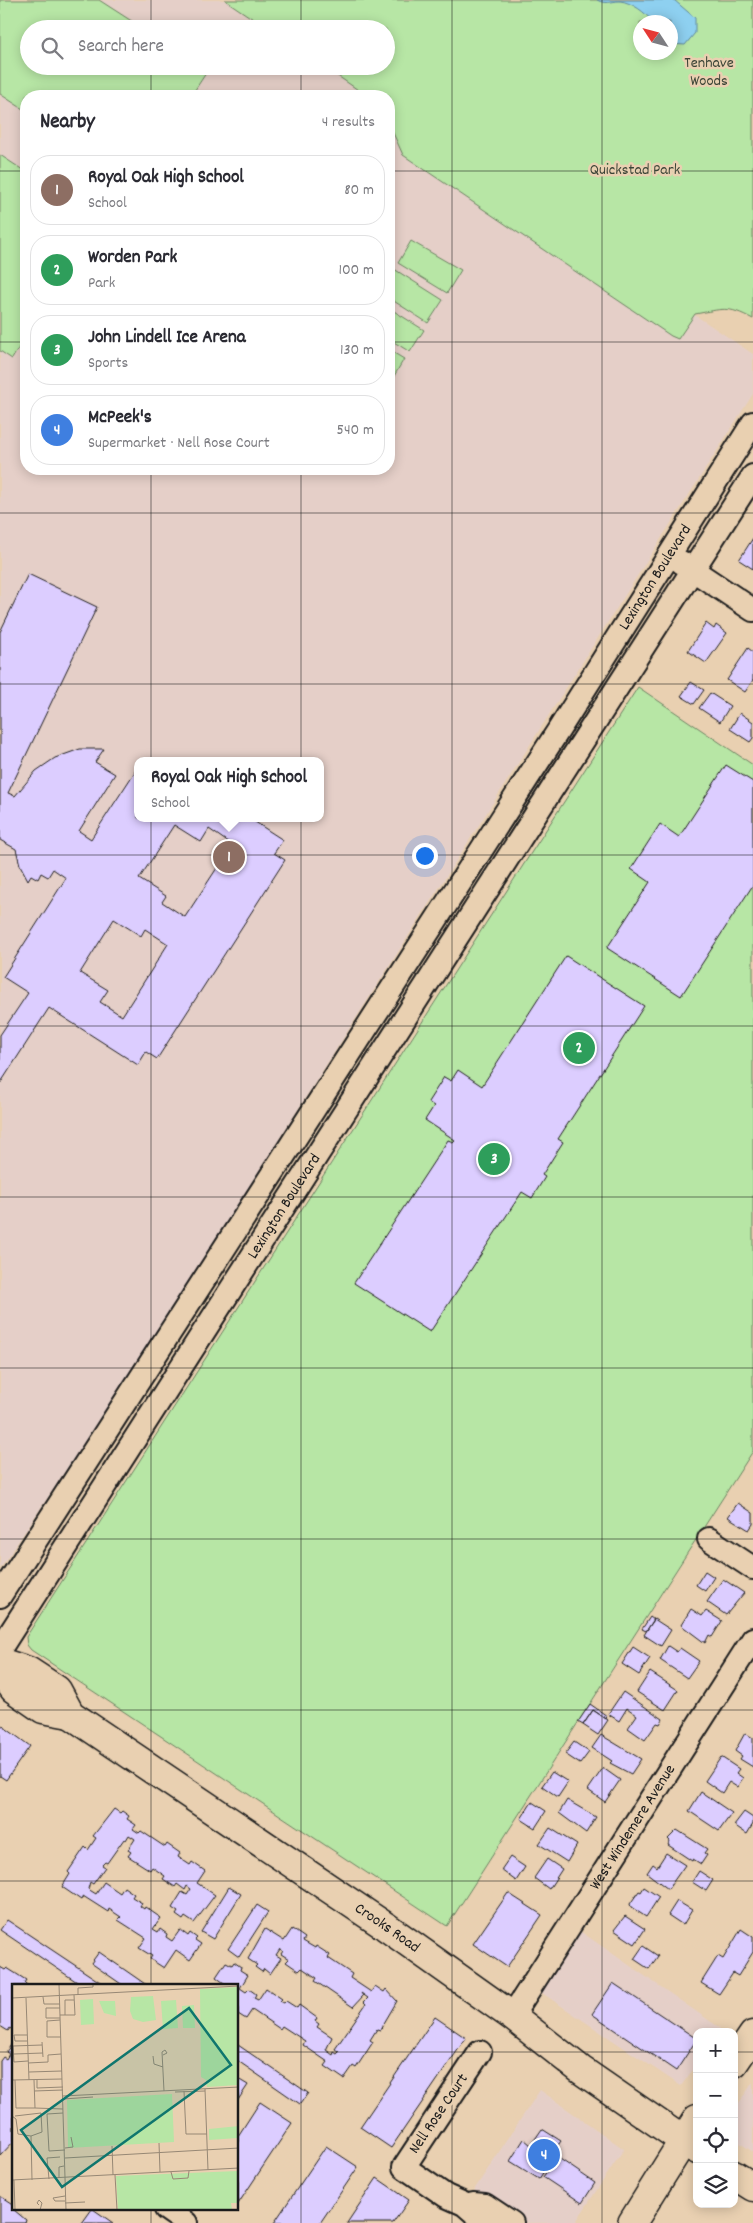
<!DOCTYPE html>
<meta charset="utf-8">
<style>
body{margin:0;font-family:Dekko,sans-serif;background:#f2f2f3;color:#2b2b33}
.controls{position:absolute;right:15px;bottom:15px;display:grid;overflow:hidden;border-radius:10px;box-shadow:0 2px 12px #0003}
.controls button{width:45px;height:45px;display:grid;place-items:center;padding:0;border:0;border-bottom:1px solid #e1e1e2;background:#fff;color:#2b2b33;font:25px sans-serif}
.compass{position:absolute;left:633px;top:15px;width:45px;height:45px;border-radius:50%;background:#fff;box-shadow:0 2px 12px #0003;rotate:306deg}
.you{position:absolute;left:424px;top:855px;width:18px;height:18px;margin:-12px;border:4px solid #fff;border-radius:50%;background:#1a73e8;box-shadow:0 0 0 8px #1a73e833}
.badge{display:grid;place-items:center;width:32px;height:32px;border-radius:50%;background:#111827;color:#fff;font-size:16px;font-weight:700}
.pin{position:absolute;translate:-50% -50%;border:2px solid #fff;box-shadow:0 1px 5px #0006}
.popup{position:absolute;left:134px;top:757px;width:190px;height:65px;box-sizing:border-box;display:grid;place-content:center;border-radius:10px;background:#fff;filter:drop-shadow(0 1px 4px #0005);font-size:16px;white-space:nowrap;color:#7c7c81}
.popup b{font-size:19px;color:#2b2b33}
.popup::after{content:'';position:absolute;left:50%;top:100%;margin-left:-10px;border:10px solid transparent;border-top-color:#fff}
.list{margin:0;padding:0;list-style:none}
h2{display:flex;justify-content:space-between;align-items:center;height:65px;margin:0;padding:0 20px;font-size:21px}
h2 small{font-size:16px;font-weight:400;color:#7c7c81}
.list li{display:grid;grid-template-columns:32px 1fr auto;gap:15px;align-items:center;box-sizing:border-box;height:70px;margin:0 10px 10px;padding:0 10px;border:1px solid #e1e1e2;border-radius:20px}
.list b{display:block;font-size:19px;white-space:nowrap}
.list p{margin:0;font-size:16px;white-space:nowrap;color:#7c7c81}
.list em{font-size:16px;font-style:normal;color:#7c7c81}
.icon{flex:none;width:28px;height:28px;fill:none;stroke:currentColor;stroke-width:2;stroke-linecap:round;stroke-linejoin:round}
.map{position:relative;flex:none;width:753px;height:2223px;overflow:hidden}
.search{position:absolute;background:#fff;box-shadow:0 2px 12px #0003;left:20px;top:20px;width:375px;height:55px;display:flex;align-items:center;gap:12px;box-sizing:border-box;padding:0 18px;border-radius:28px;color:#7c7c81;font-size:19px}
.panel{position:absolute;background:#fff;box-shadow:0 2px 12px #0003;left:20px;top:90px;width:375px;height:385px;border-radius:20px}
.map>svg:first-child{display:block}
.built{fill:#e5cfc8;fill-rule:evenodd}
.green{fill:#b7e6a5;stroke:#6a8160;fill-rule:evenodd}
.water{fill:#8ed0f0;stroke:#60889b}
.building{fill:#dccdff;stroke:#1c1c1c;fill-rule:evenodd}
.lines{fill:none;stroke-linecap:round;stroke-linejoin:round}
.minor-casing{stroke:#1c1c1c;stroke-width:26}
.major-casing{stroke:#1c1c1c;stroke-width:31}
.minor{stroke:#e9d0b1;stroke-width:22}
.major{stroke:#e9d0b1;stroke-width:28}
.grid{fill:none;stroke:#1c1c1c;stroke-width:1;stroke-opacity:0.55}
.labels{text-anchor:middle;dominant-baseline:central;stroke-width:5;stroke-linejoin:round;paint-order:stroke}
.park-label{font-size:16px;fill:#3b4437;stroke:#e9d0b1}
.street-label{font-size:16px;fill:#1c1c1c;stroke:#e9d0b1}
.inset-road{fill:none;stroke:#978875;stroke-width:1}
.view{fill:#0f766e;fill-opacity:0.15;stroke:#0f766e;stroke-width:2.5}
.inset-edge{fill:none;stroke:#1c1c1c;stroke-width:2.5}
</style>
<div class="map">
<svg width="753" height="2223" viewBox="0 0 753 2223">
<rect width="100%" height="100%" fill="#e9d0b1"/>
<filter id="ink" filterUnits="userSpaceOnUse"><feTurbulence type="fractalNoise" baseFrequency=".02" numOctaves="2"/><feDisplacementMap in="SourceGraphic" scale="10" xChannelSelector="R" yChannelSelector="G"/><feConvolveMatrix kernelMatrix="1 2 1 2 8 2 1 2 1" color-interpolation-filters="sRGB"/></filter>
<g filter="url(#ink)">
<path class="built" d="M0,0H227L270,29H29V66H326L370,96H26V469H389V109L753,354V394L114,1399L0,1569ZM138,761H320V818H138Z
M577,1929L720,2028L717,2032H697V2064L681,2086L539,1991Z
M753,2082V2152L734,2139V2111Z
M540,2090L624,2149L575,2223H523L474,2190Z"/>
<path class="green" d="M0,0H99L144,29H29V66H202L208,70L191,96H26V111L0,94Z
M225,0H753V319C727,305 723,309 695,314L678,339L671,336L403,155L389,124V96H367L323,66H386V29H268ZM640,22H670V52H640Z
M0,155L26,172V336L12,359L0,351Z
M411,241L461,270L447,293L398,263Z
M394,269L443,300L428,323L389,298V278Z
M389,308L424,330L410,352L389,339Z
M389,350L404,359L390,383L389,382Z
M638,687L753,765V1451L447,1926L31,1650L27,1645L26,1637Z"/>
<path class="water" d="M597,0H674L695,18V33L685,45L671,44L670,22H652C647,13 631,2 620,1C611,1 606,5 597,0Z"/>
<path class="building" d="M753,538V569L739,560Z
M28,574L97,607L8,793L15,796L36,771L55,758L80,749H104L95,762L115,774L79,831L91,839L138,767V818H249L283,840L274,853L285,860L157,1059L146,1052L138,1065L49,1008L0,1084V1035L28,993L3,977L66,878L53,869L48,877L41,873L38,879L31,875L28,880L20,865L16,849L0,840V632ZM174,825L201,842L209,829L232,845L185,917L162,902L166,896L139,879ZM114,919L141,936L145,929L168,944L122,1016L100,1002L108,990L80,973Z
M706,623L714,629L716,625L727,633L706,663L688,651Z
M748,648L753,652V680L745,692L727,680Z
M691,682L704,690L694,704L681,696Z
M710,693L730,706L720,722L699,708Z
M740,713L753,722V738L750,742L730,729Z
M726,765L753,782V885L681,996L607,948L650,882L631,869L660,824L679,837Z
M566,956L644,1006L558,1139L563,1142L542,1175L545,1177L532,1198L522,1192L430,1332L354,1283L448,1140L453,1142L455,1140L425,1120L434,1106L428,1102L444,1077L451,1081L458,1070L482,1086Z
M738,1503L753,1513V1524L749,1530L728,1517Z
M705,1571L714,1577L705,1591L696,1585Z
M723,1579L744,1593L726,1615L707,1602Z
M691,1609L702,1616L706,1611L722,1621L712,1637L709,1635L705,1643L681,1625Z
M650,1617L654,1620L646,1631L642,1629Z
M654,1619L671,1630L661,1646L644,1635Z
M668,1646L677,1652L680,1648L699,1661L687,1678L660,1660Z
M633,1647L650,1658L639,1675L622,1664Z
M650,1672L678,1690L665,1710L637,1692Z
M623,1692L663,1719L660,1724L657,1723L645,1740L628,1728L637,1715L627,1708L619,1721L608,1714Z
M590,1704L607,1716L606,1719L593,1710L583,1725L578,1722Z
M593,1710L608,1720L598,1735L583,1725Z
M0,1724L30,1746L6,1780L0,1776Z
M745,1733L753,1738V1767L740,1759L742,1756L735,1751Z
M601,1735L641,1759L631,1774L610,1763L612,1761L592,1748Z
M574,1742L589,1752L580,1764L565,1754Z
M721,1757L739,1769L736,1773L743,1778L737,1787L729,1782L722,1793L705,1781Z
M603,1768L620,1780L605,1802L588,1790Z
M552,1772L568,1782L558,1797L542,1786Z
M701,1792L732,1813L719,1831L689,1811Z
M567,1800L596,1817L586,1833L559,1813Z
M532,1802L546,1811L535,1828L521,1819Z
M114,1809L120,1813L122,1811L129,1816L127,1819L136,1825L133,1829L139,1833L141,1831L165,1847L167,1844L180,1853L178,1857L190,1865L192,1862L205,1871L197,1883L215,1895L194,1923L185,1917L183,1920L176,1915L178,1912L172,1908L182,1892L187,1895L191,1889L187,1886L185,1890L177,1884L175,1887L163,1879L165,1876L152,1867L150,1870L128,1856L131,1852L128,1850L135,1839L129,1835L126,1840L124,1839L107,1863L105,1862L102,1865L105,1867L93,1884L90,1882L88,1889L96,1894L104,1882L120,1893L124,1887L134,1894L132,1897L142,1903L140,1906L144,1909L145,1907L161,1918L153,1929L158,1932L160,1929L167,1934L166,1937L172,1941L180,1930L188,1936L190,1933L197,1938L195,1940L201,1944L190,1960L176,1950L164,1968L150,1959L152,1956L139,1948L146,1938L118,1920L121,1917L109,1909L108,1912L83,1896L81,1900L62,1887L70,1874L68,1872L85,1847L88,1850L96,1838L93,1836Z
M744,1812L753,1818V1824L747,1834L734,1825Z
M550,1828L577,1845L567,1862L539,1844Z
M677,1830L707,1849L704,1853L707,1855L701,1864L693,1859L692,1861L668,1845L670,1841L668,1839Z
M666,1853L685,1865L668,1889L647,1873L653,1864L657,1867Z
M510,1857L525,1867L516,1881L501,1870Z
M547,1859L562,1869L549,1889L534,1878Z
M699,1871L713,1880L706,1891L692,1882Z
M229,1887L241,1894L213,1939L201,1932Z
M644,1887L659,1897L646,1917L631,1907L630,1904L639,1891L641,1892Z
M508,1893L542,1915L507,1967L473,1944Z
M677,1901L692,1910L683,1925L668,1915Z
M257,1905L268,1912L239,1957L228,1949Z
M625,1916L645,1929L635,1944L614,1930Z
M7,1920L106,1986H83L0,1930Z
M265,1929L284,1941L292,1929L305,1938L303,1941L315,1948L316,1946L330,1955L328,1958L352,1974L350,1978L371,1992L375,1986L384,1992L386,1989L397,2001L380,2030L377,2029L370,2040L373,2042L356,2068L353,2066L344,2079L325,2066L328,2062L303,2045L305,2041L282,2026L280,2029L252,2010L246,2019L238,2014V1986H228L216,1977L226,1962L232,1965L234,1962L241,1967L240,1970L248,1975L240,1988L246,1992L249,1989L256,1994L254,1998L258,2000L266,1988L282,1999L280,2001L284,2003L286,2001L297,2008L299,2005L317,2018L315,2021L319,2024L317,2027L332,2037L326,2050L333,2055L334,2052L337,2054L339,2052L335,2049L366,2004L364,2002L368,1998L361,1993L363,1996L353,2007L315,1981L317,1978L302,1968L299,1971L286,1962L289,1959L281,1954L283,1951L280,1949L276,1955L281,1958L270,1974L264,1969L262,1972L255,1967L257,1965L248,1959Z
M741,1929L753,1937V1952L738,1976L733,1973L719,1994L701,1983L718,1956L723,1959Z
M643,1946L658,1956L649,1969L634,1959Z
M99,1952L148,1986H124L91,1963Z
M0,1967L5,1970L7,1968L26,1980L24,1983L27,1986H14V2031L10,2028L8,2031L0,2026Z
M613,1983L697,2039L676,2071L592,2014Z
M435,2017L466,2038L391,2148L360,2127Z
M13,2042L14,2141L0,2156V2061L3,2057L6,2059L9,2054L6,2052Z
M238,2045L308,2093L300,2104L238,2061Z
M238,2079L248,2085L238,2100Z
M260,2102L292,2123L238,2204V2136Z
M542,2129L561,2141L556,2148L558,2149L539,2179L510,2161L524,2139L531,2145Z
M326,2146L358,2167L320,2223H274Z
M557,2157L595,2183L582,2203L543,2177Z
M377,2178L409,2200L393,2223H347Z
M0,2196L14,2205V2210L26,2220L25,2223H0Z
M92,2209H93L113,2223H82Z"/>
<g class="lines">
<g class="minor-casing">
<g id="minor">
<path d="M681,562L753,610"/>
<path d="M709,1539L753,1568"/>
<path id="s1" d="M0,1596L558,731L753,423"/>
<path id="s2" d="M0,1649L753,476"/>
<path id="s3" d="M512,2016L753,1639"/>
<path d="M480,2052L404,2167L446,2196L464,2204L486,2223"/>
<path d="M473,2204L485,2205L512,2223"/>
<path d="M166,2209L186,2223"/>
</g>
</g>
<g class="major-casing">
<g id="major">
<path id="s4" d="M0,1662L28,1671L57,1690L70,1714L385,1926L512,2016L581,2070L697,2150"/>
<path d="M0,1670L14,1689L43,1709L70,1714"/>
<path d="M734,2063L753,2035"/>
<path d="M734,2175L753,2187"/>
<path d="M632,2223L697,2119"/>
</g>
</g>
<use href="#minor" class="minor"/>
<use href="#major" class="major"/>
</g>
</g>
<path class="grid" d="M151,0V29M301,0V29M452,0V2223M602,0V2223M151,66V96M301,66V96M0,171H26M389,171H753M0,342H26M389,342H753M151,469V1986M301,469V2223M0,513H753M0,684H753M0,855H753M0,1026H753M0,1197H753M0,1368H753M0,1539H753M0,1710H753M0,1881H753M0,2052H14M238,2052H697M734,2052H753M151,2209V2223"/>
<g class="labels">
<g class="park-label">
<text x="709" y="63">Tenhave<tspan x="709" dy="18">Woods</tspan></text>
<text x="635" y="170">Quickstad Park</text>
</g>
<g class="street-label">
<text stroke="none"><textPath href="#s1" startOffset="1211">Lexington Boulevard</textPath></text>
<text stroke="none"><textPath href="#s2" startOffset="526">Lexington Boulevard</textPath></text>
<text stroke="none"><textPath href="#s3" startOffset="224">West Windemere Avenue</textPath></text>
<text stroke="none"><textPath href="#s4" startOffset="474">Crooks Road</textPath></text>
<text transform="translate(439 2114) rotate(-56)">Nell Rose Court</text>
</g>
</g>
<g transform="translate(12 1984)">
<rect width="226" height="226" fill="#e9d0b1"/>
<path d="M226,3V101L195,103L194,96L189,93L188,5ZM141,12L144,36L131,38L121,35L118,27L119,13ZM81,15L82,40L69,41L68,16ZM164,16L166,44L151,45L149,17ZM87,17H103L104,32L92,29ZM182,21L183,44H171L170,22ZM160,110L162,158L56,164L55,116ZM227,142L226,154L197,156V145ZM226,187V219H219L220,226H106L104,192Z" fill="#b7e6a5"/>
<path class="inset-road" d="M47,0L54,226M66,11V4L81,3V0M31,13L32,20H48M0,14L227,2M14,14L17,96M48,24H34V34H48M48,31H63L62,11M53,31V16H62M48,36L35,37V53H49M15,51H2L3,57H15M30,58L31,73M2,70L31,69M151,71L155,69L153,66L150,68L152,107M141,72L142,80L151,83M16,77L2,78L1,62L30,61M16,79L36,78V71L49,70M17,88L50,87M0,96L50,95M3,96L4,124H23M22,96L23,124L51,125M25,96V104L51,103M193,105L196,186M22,107L51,106M172,107L174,150H195M163,108L193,107M51,112L227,103M51,115L81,113M51,129L35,130L37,167L53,166M0,132L4,135L6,150L19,152L30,148L29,129L3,132M19,152L20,196M147,159L148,188M100,162L101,191M53,164L61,163L59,153M53,174L227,164M159,188L161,195L176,194L177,187M103,191L105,226M47,194V183L52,182M37,195L35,174L48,173M0,196L227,184M2,196L3,226M53,212L41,214L43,217H53M53,219L73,218M27,221L25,219L27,216L30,219L28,226"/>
<path class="view" d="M177,24L219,81L50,203L9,146Z"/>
<rect width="226" height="226" class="inset-edge"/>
</g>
</svg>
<div class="controls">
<button>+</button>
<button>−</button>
<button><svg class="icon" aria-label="locate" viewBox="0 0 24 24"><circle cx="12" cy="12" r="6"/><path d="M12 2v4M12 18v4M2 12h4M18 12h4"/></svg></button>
<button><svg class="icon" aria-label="layers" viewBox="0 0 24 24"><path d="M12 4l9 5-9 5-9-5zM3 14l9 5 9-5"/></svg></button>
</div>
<svg class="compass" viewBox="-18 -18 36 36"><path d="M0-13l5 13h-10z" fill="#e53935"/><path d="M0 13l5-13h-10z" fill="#7c7c81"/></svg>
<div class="you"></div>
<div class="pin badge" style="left:229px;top:857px;background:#8d6e63">1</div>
<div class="popup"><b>Royal Oak High School</b>School</div>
<div class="pin badge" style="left:579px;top:1048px;background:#2e9e5b">2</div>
<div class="pin badge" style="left:494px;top:1159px;background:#2e9e5b">3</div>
<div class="pin badge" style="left:544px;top:2155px;background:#3f7fe0">4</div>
<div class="search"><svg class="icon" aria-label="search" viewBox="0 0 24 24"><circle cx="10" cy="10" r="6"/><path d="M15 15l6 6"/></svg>Search here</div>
<section class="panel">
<h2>Nearby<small>4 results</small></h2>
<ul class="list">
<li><span class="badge" style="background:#8d6e63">1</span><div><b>Royal Oak High School</b><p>School</p></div><em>80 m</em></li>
<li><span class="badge" style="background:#2e9e5b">2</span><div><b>Worden Park</b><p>Park</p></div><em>100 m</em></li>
<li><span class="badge" style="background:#2e9e5b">3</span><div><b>John Lindell Ice Arena</b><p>Sports</p></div><em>130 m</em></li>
<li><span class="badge" style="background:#3f7fe0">4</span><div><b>McPeek's</b><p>Supermarket · Nell Rose Court</p></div><em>540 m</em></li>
</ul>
</section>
</div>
